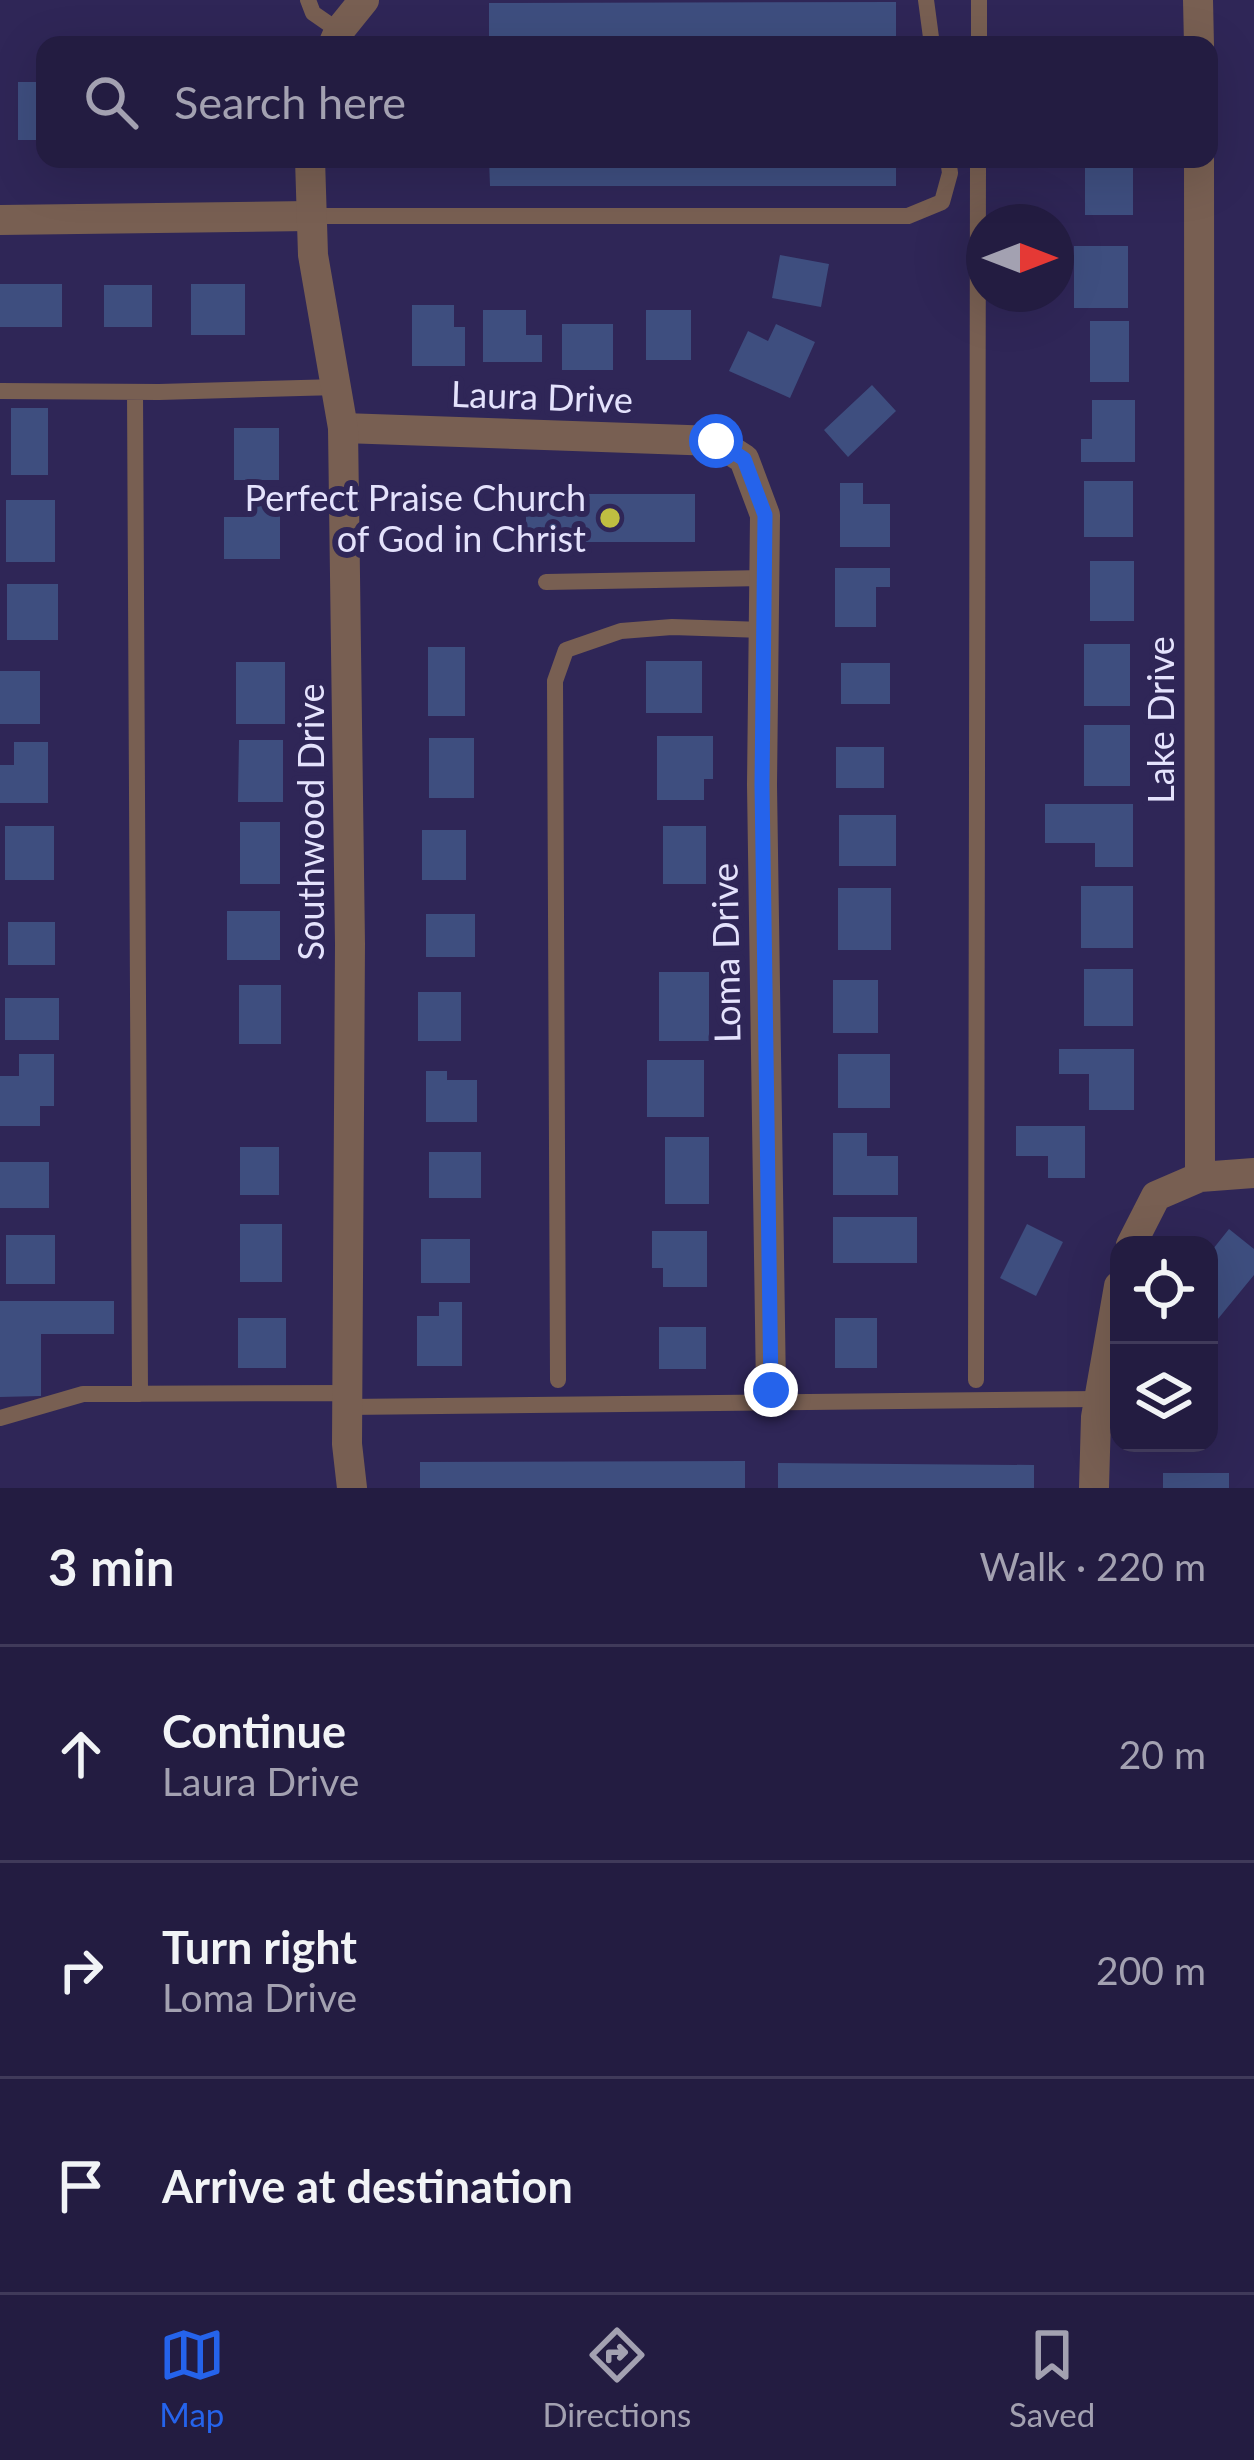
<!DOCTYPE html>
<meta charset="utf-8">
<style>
body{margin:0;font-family:Lato,sans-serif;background:#2b2548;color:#f1f3f6}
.controls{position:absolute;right:36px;bottom:36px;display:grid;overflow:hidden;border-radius:24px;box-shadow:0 12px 48px #0002}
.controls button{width:108px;height:108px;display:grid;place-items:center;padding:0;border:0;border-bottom:3px solid #403a5a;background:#231c41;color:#f1f3f6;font:60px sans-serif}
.compass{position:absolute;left:966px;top:204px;width:108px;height:108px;border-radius:50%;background:#231c41;box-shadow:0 12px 48px #0002;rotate:90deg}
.stop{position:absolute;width:36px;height:36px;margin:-27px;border:9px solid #2563eb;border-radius:50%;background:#fff}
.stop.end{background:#2563eb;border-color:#fff;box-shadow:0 3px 12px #0008}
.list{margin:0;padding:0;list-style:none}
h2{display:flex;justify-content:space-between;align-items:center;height:156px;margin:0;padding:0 48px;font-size:51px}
h2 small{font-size:39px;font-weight:400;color:#a3a1b1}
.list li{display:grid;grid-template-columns:78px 1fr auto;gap:36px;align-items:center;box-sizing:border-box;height:216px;padding:0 48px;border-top:3px solid #403a5a}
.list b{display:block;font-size:45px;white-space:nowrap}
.list p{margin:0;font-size:39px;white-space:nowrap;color:#a3a1b1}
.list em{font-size:39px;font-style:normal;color:#a3a1b1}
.icon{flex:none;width:66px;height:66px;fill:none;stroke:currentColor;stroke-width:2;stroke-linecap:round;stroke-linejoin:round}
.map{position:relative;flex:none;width:1254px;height:1488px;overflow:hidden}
.search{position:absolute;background:#231c41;box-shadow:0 12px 48px #0002;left:36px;right:36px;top:36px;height:132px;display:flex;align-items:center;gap:30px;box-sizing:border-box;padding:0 42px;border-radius:24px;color:#a3a1b1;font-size:45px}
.sheet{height:804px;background:#231c41}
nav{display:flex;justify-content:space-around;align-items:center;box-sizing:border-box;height:168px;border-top:3px solid #403a5a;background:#231c41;font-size:33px;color:#a3a1b1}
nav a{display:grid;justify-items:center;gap:6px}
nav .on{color:#2563eb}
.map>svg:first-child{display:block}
.building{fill:#3e4e7f}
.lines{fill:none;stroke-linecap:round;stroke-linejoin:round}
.service{stroke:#785f52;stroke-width:16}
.minor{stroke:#785f52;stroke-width:30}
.tertiary{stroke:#785f52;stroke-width:30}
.route{stroke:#2563eb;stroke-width:15}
.poi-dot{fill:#bfbe41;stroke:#2f2657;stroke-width:4.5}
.labels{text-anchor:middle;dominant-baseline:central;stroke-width:12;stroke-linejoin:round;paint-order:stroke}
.street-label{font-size:36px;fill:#e4e2fc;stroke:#2f2657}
.poi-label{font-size:36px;fill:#e4e2fc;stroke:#2f2657;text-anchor:end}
</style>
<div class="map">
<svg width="1254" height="1488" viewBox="0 0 1254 1488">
<rect width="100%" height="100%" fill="#2f2657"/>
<path class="building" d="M896,2V45H489V3Z
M18,82H45V140H18Z
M489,159H896V186H490Z
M1085,160H1133V215H1085Z
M1074,246H1128V308H1074Z
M780,255L829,264L821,307L772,298Z
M0,284H62V327H0Z
M191,284H245V335H191Z
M104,285H152V327H104Z
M412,305H454V327H465V366H412Z
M483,310H526V335H542V362H483Z
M646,310H691V360H646Z
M1090,321H1129V382H1090Z
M562,324H613V370H562Z
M776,324L815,342L790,398L729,371L748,331L768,341Z
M872,385L896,411L848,457L824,430Z
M1092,400H1135V462H1081V439H1092Z
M11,408H48V475H11Z
M234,428H279V480H234Z
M1084,481H1133V537H1084Z
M840,483H863V504H890V547H840Z
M526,494H695V542H526Z
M6,500H55V562H6Z
M247,504H280V559H224V517H247Z
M1090,561H1134V621H1090Z
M835,568H890V587H876V627H835Z
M7,584H58V640H7Z
M1084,644H1130V706H1084Z
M428,647H465V716H428Z
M646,661H702V713H646Z
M236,662H285V724H236Z
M841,663H890V704H841Z
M0,671H40V724H0Z
M1084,725H1130V786H1084Z
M657,736H713V779H704V800H657Z
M429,738H474V798H429Z
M239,740H283V802H238Z
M14,742H48V803H0V765H14Z
M836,747H884V788H836Z
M1045,804H1133V867H1095V843H1045Z
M839,815H896V866H839Z
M240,822H280V884H240Z
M5,826H54V880H5Z
M663,826H706V884H663Z
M422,830H466V880H422Z
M1081,886H1133V948H1081Z
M838,888H891V950H838Z
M227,911H280V960H227Z
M426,914H475V957H426Z
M8,922H55V965H8Z
M1084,969H1133V1026H1084Z
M659,972H709V1041H659Z
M833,980H878V1033H833Z
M239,985H281V1044H239Z
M418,992H461V1041H418Z
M5,998H59V1040H5Z
M1059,1049H1134V1110H1089V1074H1059Z
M19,1054H54V1106H40V1126H0V1076H19Z
M838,1054H890V1108H838Z
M647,1060H704V1117H647Z
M426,1071H447V1080H477V1122H426Z
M1016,1126H1085V1178H1048V1156H1016Z
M833,1133H867V1156H898V1195H833Z
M665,1137H709V1204H665Z
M240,1147H279V1195H240Z
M429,1152H481V1198H429Z
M0,1162H49V1208H0Z
M833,1217H917V1263H833Z
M240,1224H282V1282H240Z
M1027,1224L1063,1242L1036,1296L1000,1278Z
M1229,1229L1254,1249V1275L1213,1325L1209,1322V1254Z
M652,1231H707V1287H663V1268H652Z
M6,1235H55V1284H6Z
M421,1239H470V1283H421Z
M0,1301H114V1334H41V1396L0,1397Z
M439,1302H462V1366H417V1316H439Z
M238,1318H286V1368H238Z
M835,1318H877V1368H835Z
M659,1327H706V1369H659Z
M745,1461V1488H420V1462Z
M778,1463L1034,1465V1488H778Z
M1163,1473H1229V1488H1163Z"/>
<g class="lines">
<path class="service" d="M308,0L313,13L339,31
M926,0L932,45
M979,45V0
M309,216H908L942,202L950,173L948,159
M0,391L159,392L338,387
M135,392L140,1394
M546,582L764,578
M558,1380L555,681L566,650L621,631L672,627L763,630
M976,1380L978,159
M347,1407L1098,1399
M0,1418L83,1394L348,1393"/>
<path class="minor" d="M1198,0L1199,45
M1199,159L1200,1177
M0,220L309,216
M343,428L716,441L744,459L765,515L762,785L771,1390
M1131,1245L1156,1196L1200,1177L1254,1173
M1094,1488L1096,1417L1119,1286"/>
<path class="tertiary" d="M333,45L339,31L364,0
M310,159L313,255L343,428L350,944L347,1444L352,1488"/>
</g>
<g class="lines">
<path class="route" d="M716,441L744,459L765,515L762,785L771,1390"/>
</g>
<circle class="poi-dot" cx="610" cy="518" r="12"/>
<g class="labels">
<g class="street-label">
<text transform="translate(542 396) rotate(2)">Laura Drive</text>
<text transform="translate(1160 720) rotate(-90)">Lake Drive</text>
<text transform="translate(310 822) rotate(-90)">Southwood Drive</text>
<text transform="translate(725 953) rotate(-91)">Loma Drive</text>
</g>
<g class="poi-label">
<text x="586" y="497">Perfect Praise Church<tspan x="586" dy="41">of God in Christ</tspan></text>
</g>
</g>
</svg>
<div class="controls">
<button><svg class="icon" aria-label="locate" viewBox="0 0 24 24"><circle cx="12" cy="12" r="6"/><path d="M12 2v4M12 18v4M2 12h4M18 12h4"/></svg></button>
<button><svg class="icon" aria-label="layers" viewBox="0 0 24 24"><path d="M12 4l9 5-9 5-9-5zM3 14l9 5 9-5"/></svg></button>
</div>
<svg class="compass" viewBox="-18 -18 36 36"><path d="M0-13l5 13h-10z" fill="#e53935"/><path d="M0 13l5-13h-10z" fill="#a3a1b1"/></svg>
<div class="stop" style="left:716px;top:441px"></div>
<div class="stop end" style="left:771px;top:1390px"></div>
<div class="search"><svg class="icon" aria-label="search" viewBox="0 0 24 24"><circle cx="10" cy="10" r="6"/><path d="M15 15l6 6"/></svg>Search here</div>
</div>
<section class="sheet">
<h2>3 min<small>Walk · 220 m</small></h2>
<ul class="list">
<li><svg class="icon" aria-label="ahead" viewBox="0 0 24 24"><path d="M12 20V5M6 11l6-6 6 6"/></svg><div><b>Continue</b><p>Laura Drive</p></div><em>20 m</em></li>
<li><svg class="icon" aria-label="right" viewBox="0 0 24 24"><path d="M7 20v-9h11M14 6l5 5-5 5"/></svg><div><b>Turn right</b><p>Loma Drive</p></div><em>200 m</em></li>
<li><svg class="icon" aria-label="arrive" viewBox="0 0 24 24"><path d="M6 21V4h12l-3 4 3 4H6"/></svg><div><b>Arrive at destination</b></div></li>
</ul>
</section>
<nav>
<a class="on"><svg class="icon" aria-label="map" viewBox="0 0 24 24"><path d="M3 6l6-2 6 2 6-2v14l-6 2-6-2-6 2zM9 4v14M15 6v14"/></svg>Map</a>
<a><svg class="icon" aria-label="directions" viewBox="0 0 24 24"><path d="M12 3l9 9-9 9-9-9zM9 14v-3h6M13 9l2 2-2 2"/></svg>Directions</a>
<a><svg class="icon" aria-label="saved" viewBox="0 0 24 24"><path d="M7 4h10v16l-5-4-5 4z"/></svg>Saved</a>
</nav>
